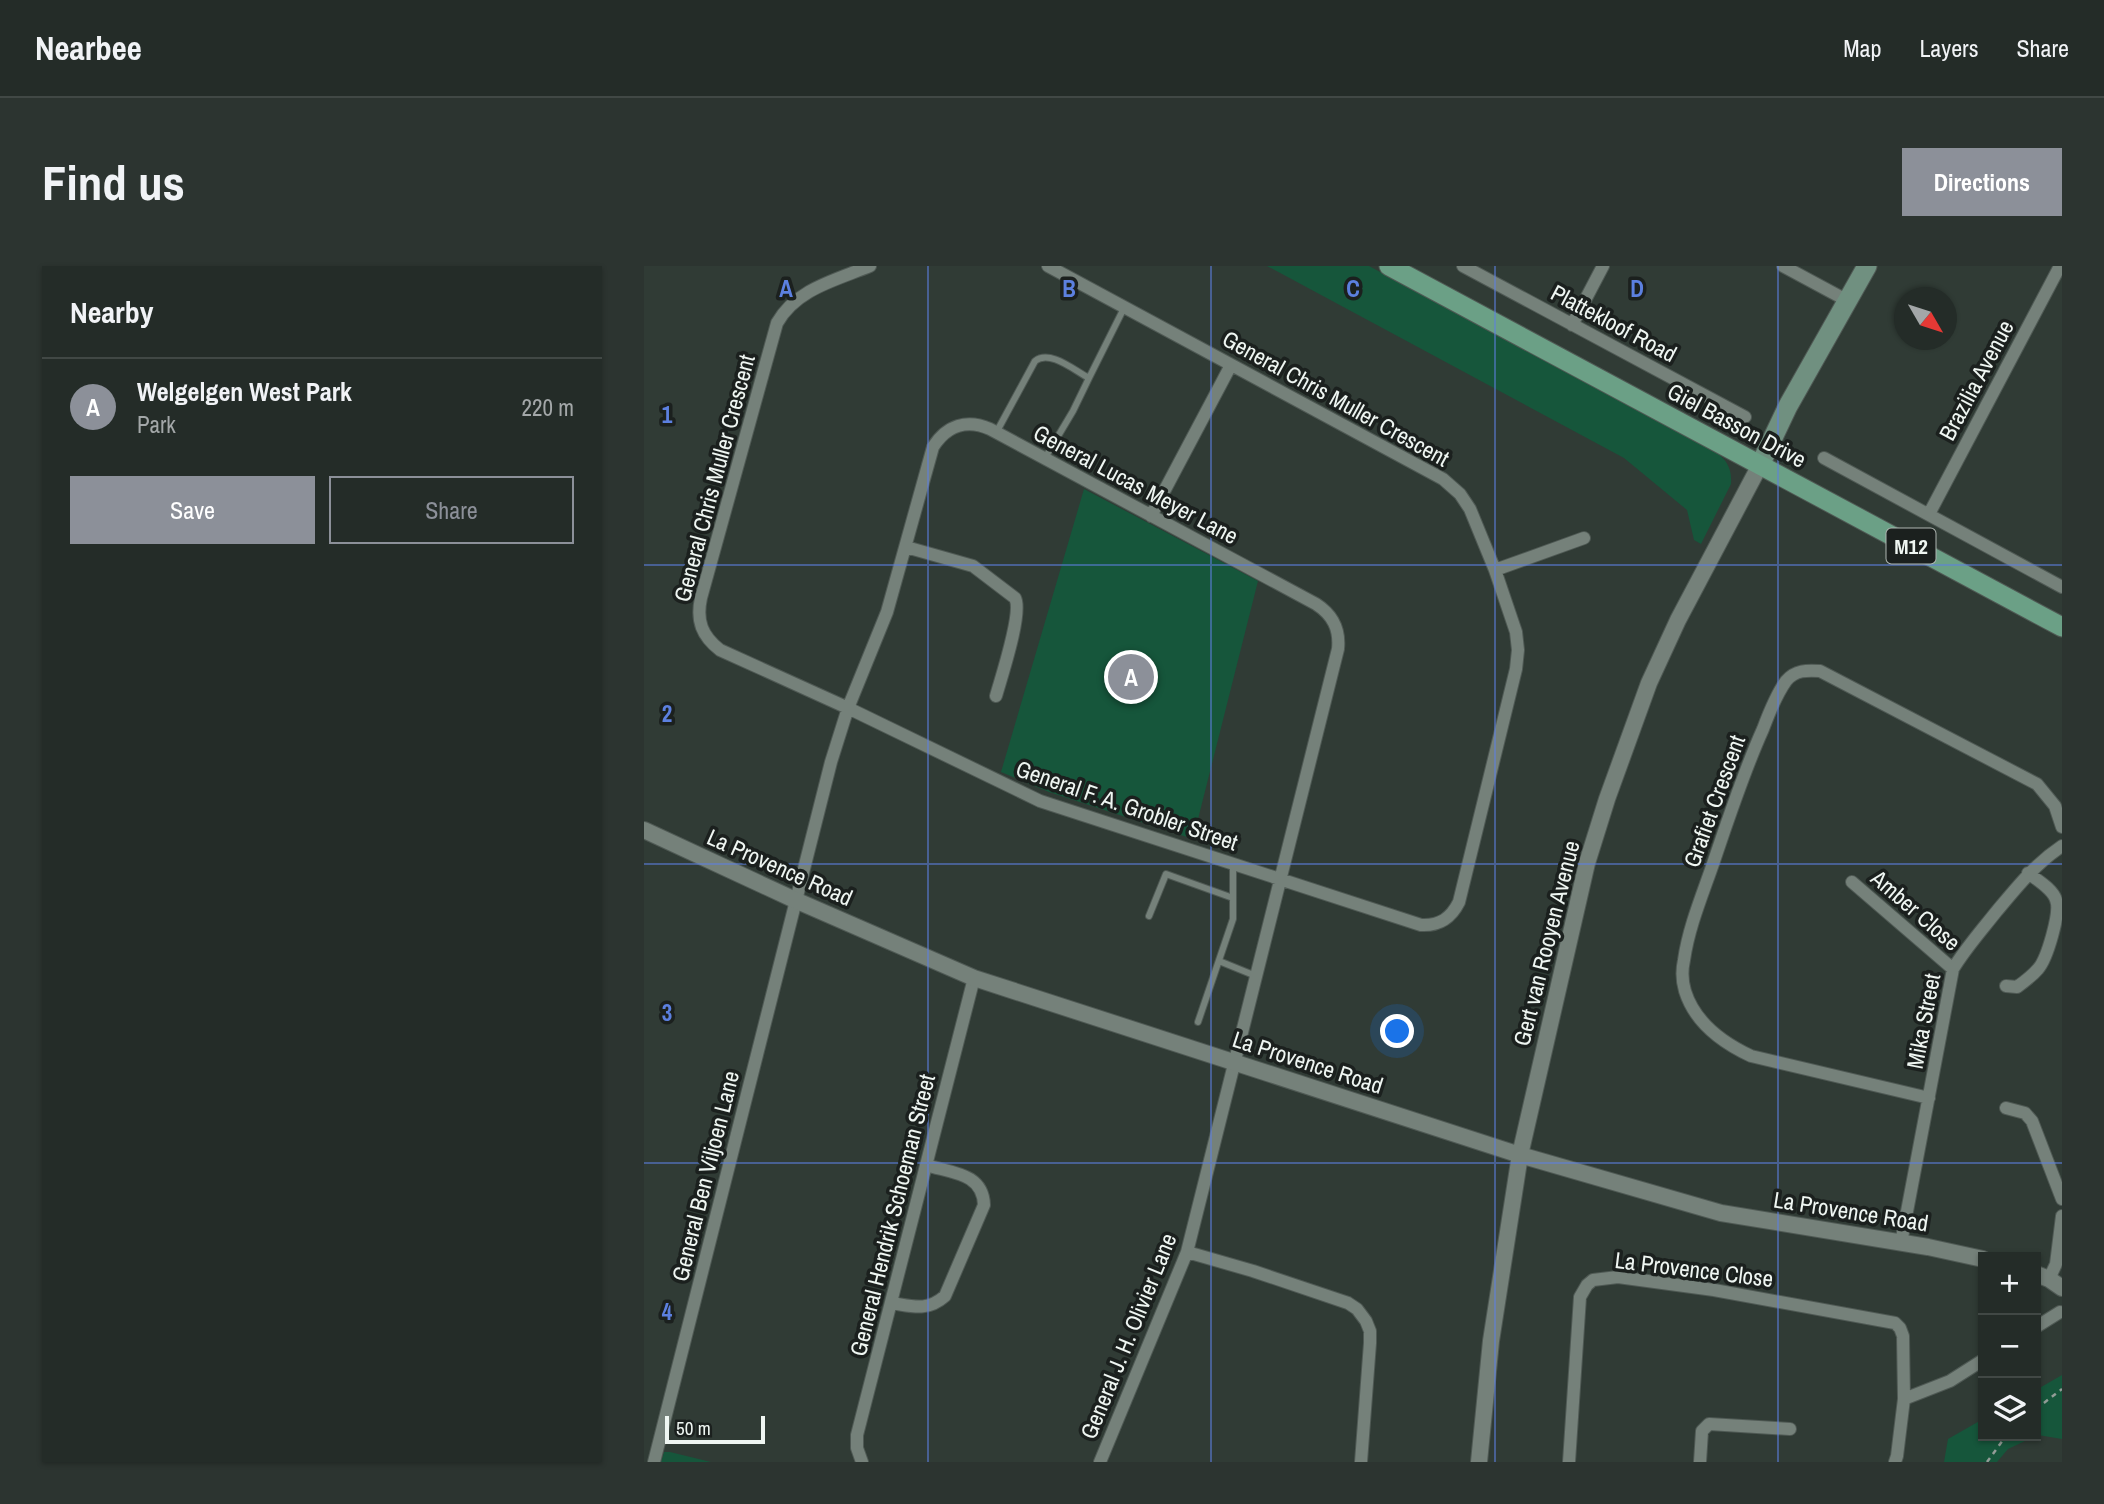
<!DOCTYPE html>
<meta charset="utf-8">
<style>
body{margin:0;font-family:"Archivo Narrow",sans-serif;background:#2c3430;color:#f1f3f6}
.controls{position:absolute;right:21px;bottom:21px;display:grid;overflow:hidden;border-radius:0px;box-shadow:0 2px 5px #0004}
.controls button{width:63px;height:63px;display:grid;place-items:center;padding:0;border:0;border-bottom:2px solid #414845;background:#242c28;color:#f1f3f6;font:35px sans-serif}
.compass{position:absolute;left:1250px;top:21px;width:63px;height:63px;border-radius:50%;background:#242c28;box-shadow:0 2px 5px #0004;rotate:129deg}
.scale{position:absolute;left:21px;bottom:18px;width:100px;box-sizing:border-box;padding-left:7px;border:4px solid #eff6f2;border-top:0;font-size:19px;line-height:24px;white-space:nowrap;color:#eff6f2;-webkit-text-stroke:5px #1b201e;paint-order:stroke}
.you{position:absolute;left:754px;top:766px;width:24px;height:24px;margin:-18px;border:5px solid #fff;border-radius:50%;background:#1a73e8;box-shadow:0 0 0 10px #1a73e833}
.badge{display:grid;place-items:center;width:46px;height:46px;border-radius:50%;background:#8c9099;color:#fff;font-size:23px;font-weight:700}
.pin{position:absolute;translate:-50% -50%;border:4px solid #fff;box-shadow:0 2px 7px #0006}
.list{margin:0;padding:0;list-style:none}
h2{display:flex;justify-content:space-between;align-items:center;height:91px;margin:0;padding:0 28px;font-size:30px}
h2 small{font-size:23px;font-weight:400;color:#a3a7a8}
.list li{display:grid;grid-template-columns:46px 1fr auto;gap:21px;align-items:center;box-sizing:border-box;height:98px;padding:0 28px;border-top:2px solid #414845}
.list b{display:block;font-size:26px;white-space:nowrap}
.list p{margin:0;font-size:23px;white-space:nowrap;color:#a3a7a8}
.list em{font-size:23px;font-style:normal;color:#a3a7a8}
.actions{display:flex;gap:14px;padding:21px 28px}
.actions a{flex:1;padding:16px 0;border:2px solid #8c9099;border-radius:0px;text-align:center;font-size:24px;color:#8c9099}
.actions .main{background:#8c9099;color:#fff}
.icon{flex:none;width:38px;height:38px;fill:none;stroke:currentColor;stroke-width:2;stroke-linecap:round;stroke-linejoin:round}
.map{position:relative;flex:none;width:1418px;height:1196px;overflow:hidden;border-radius:0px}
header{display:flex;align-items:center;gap:42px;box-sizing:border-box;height:98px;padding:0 35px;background:#242c28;border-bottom:2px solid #414845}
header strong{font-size:33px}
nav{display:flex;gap:38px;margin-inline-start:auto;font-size:24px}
.intro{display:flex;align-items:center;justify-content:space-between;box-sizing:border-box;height:168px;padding:0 42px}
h1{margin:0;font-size:49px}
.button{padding:18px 32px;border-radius:0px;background:#8c9099;color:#fff;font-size:24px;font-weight:700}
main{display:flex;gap:42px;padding:0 42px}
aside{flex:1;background:#242c28;border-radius:0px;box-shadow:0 2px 5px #0004}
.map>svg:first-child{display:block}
.green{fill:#16563b}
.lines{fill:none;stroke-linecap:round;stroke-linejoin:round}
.service-casing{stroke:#4f5954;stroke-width:8}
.minor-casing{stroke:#4f5954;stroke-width:14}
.tertiary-casing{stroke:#4f5954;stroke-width:18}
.secondary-casing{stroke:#4f5954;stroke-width:21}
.primary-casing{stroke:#4f5954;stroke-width:21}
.path{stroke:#939c97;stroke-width:2.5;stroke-dasharray:5 5;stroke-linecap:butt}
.service{stroke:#75817a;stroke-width:6}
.minor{stroke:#75817a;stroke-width:12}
.tertiary{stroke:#75817a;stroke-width:16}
.secondary{stroke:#709080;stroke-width:19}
.primary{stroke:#6ba086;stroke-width:19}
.grid{fill:none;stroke:#5c80e0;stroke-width:2;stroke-opacity:0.55}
.labels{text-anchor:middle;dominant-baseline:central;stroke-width:7;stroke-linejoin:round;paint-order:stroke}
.shield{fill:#1b201e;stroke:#afb6b2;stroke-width:2}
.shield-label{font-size:21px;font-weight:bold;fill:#eff6f2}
.street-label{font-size:23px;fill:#eff6f2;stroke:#1b201e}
.grid-label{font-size:23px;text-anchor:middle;font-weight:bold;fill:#5c80e0;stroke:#1b201e;stroke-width:7;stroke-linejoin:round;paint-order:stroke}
</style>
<header>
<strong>Nearbee</strong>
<nav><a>Map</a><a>Layers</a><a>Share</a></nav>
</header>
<div class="intro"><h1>Find us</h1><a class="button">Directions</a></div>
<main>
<aside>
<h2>Nearby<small></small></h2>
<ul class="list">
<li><span class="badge">A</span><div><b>Welgelgen West Park</b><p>Park</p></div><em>220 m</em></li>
</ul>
<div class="actions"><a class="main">Save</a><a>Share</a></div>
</aside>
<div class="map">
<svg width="1418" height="1196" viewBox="0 0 1418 1196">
<rect width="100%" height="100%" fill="#303b35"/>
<path class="green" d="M623,0H725L1072,186C1084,195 1088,204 1087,218L1057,278L1050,274L1043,244L980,192Z
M440,223L614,315L549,573L405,526L357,506Z
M1418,1109V1173L1394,1169L1364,1183L1353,1196H1300L1304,1173L1339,1153V1170H1392V1124Z
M20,1186H26L67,1196H17Z"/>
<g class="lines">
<g class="service-casing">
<path id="service" d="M445,112L480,42
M352,167L391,95C406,83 431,105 445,112L429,145L401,192
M505,650L522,608L589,632
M575,695L612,710
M554,756L589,653V598"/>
</g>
<g class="minor-casing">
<path id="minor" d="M226,0C192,14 152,23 133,57L57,332C52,355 58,370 76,384L204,442L396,535L777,659C796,660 807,652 815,636L872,403L874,384L872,366L851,304L826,243L816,228L799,213L404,0
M819,0L1101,151
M1139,0L1204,35
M928,59L959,0
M1180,192L1418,321
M1285,248L1416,0
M507,250L587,99
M262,281L329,300L371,332C379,346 357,412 352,430
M851,304L940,272
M1208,616L1309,703
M1362,720L1373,721C1380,716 1388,710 1394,703C1403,693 1417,646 1412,634C1409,623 1393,614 1384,607
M1285,832L1107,790C1079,777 1051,757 1041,725C1038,715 1038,703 1040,694C1045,659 1060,625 1071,592C1086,548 1100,505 1119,463C1125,447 1132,429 1142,415C1151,404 1163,404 1176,405L1393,518L1411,540L1418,561
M1362,842L1381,847L1388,855L1418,933
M1257,977L1309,703C1321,683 1337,665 1352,646C1373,621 1391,598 1418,580
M543,986L609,1005L704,1037L713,1043L722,1055L726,1065V1077L717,1196
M1405,1013L1412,998L1418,950
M247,1037C268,1040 283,1046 301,1030L340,939C339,907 308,907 282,899
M1392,1061L1416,1046
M1260,1133L1306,1115L1339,1094
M10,1196L187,496L204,442L243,346L289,181C303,159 323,153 346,163L672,338C689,349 696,363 694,383L543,986L456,1196
M218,1196L213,1182V1169L330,712
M925,1196L936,1031L943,1019L949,1014L974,1011L1070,1024L1251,1057L1256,1062L1259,1070L1260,1133L1253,1190L1251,1196
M1056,1196L1058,1165L1065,1158L1146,1163"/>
</g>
<g class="tertiary-casing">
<path id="tertiary" d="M0,564L151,634L330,712L876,889L1077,947L1284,981L1339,993
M1392,1008L1405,1013L1418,1022
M835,1196L847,1075L876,889L943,597L963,533L1005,417L1034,354L1116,199"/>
</g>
<g class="secondary-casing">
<path id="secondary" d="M1116,199L1144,140L1223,0"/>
</g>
<g class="primary-casing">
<path id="primary" d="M745,0L1418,361"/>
</g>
<path class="path" d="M1392,1143L1418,1123
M1343,1196L1362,1170"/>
<use href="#service" class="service"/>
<use href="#minor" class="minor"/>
<use href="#tertiary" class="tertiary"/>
<use href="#secondary" class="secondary"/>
<use href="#primary" class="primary"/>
</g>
<path class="grid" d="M284,0V1196M567,0V1196M851,0V1196M1134,0V1196M0,299H1418M0,598H1418M0,897H1418"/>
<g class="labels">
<rect class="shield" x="1242.5" y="262.5" width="49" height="35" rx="5"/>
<g class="shield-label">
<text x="1267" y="280">M12</text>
</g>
<g class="street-label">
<text transform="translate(970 57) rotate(28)">Plattekloof Road</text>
<text transform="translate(1332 114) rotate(-62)">Brazilia Avenue</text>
<text transform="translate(692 132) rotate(29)">General Chris Muller Crescent</text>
<text transform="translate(1093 159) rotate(28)">Giel Basson Drive</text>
<text transform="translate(70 212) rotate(-75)">General Chris Muller Crescent</text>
<text transform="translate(492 218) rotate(28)">General Lucas Meyer Lane</text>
<text transform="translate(1070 535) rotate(-70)">Grafiet Crescent</text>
<text transform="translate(483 539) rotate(19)">General F. A. Grobler Street</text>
<text transform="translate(136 601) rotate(24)">La Provence Road</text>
<text transform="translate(1272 644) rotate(41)">Amber Close</text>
<text transform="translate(902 677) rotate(-76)">Gert van Rooyen Avenue</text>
<text transform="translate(1279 755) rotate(-79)">Mika Street</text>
<text transform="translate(664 796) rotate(18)">La Provence Road</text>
<text transform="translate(61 910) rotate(-76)">General Ben Viljoen Lane</text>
<text transform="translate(1207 945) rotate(9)">La Provence Road</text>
<text transform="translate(248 949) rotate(-76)">General Hendrik Schoeman Street</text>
<text transform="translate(1050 1003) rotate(7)">La Provence Close</text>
<text transform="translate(484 1070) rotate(-68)">General J. H. Olivier Lane</text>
</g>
</g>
<g class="grid-label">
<text x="142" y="31">A</text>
<text x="425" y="31">B</text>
<text x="709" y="31">C</text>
<text x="993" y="31">D</text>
<text x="23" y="157">1</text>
<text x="23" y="456">2</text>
<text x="23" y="755">3</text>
<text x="23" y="1054">4</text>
</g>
</svg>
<div class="controls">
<button>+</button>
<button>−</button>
<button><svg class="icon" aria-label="layers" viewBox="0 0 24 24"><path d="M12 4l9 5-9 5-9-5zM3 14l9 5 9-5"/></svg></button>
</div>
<svg class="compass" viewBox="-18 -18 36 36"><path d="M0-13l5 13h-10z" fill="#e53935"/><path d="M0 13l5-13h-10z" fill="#a3a7a8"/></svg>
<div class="scale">50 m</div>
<div class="you"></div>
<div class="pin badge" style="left:487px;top:411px">A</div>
</div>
</main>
